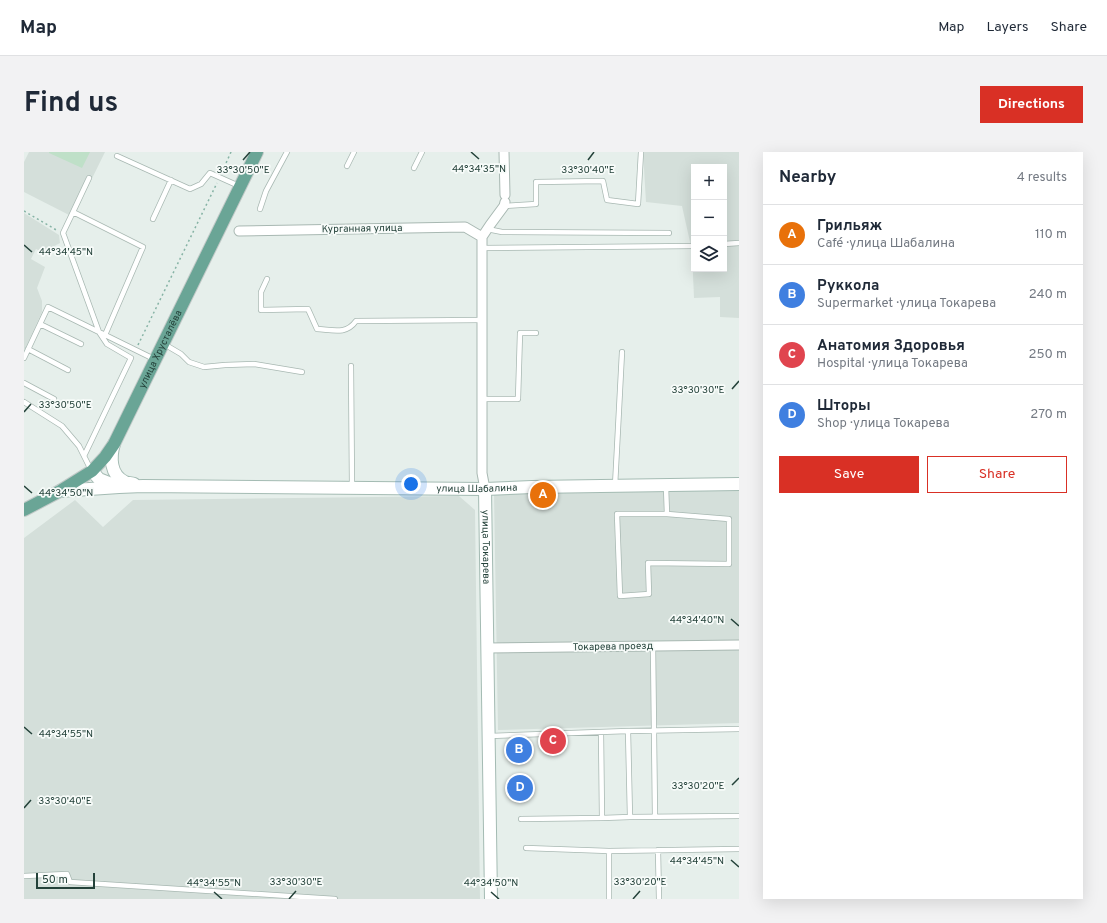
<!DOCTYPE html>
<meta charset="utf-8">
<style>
body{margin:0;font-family:Overpass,sans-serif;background:#f2f2f3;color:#1f2937}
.controls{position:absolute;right:12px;top:12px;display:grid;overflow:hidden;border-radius:0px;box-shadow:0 4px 16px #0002}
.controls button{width:36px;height:36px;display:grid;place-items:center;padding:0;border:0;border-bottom:1px solid #e0e1e3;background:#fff;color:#1f2937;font:20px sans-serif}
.scale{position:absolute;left:12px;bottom:10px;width:59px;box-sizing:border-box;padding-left:4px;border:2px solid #24423a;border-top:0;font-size:11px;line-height:14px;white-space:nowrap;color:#24423a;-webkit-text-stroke:3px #f7fbf9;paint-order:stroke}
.you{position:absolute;left:387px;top:332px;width:14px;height:14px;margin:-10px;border:3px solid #fff;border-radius:50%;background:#1a73e8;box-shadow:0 0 0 6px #1a73e833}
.badge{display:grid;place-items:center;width:26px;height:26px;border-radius:50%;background:#d93025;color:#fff;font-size:13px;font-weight:700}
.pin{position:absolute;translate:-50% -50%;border:2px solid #fff;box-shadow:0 1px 4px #0006}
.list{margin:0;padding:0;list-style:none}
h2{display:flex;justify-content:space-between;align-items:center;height:52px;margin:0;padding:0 16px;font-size:17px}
h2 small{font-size:13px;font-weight:400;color:#747a83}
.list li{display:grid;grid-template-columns:26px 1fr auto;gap:12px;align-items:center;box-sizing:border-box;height:60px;padding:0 16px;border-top:1px solid #e0e1e3}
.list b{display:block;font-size:15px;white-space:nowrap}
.list p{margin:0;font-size:13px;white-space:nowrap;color:#747a83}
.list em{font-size:13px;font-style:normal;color:#747a83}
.actions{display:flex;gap:8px;padding:12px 16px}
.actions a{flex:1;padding:9px 0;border:1px solid #d93025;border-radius:0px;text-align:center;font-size:14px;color:#d93025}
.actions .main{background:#d93025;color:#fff}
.icon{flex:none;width:22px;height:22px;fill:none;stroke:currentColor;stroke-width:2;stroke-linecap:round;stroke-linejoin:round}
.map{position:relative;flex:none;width:715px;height:747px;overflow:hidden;border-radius:0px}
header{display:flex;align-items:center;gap:24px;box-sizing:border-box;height:56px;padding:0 20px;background:#fff;border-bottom:1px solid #e0e1e3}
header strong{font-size:19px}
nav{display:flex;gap:22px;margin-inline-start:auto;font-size:14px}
.intro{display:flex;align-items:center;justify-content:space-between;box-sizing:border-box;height:96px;padding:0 24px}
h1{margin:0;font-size:28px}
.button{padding:10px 18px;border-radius:0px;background:#d93025;color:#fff;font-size:14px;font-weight:700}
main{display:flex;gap:24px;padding:0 24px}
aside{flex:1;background:#fff;border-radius:0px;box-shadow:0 4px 16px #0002}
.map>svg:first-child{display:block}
.built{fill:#d4dfda;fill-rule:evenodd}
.green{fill:#bfe0c8}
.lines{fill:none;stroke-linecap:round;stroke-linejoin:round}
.lane-casing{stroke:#a8b8b2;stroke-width:6}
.street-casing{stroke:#a8b8b2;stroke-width:11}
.secondary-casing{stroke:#a4bbb3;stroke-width:14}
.primary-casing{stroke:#c2cac8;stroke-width:14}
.path{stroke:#86b3a5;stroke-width:1.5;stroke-dasharray:2 3;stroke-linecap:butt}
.lane{stroke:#fff;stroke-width:4.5}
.street{stroke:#fff;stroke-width:9}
.secondary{stroke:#fff;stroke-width:12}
.primary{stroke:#6aa596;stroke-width:12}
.ticks{fill:none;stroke:#24423a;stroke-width:1.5}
.labels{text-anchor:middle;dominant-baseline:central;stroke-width:3.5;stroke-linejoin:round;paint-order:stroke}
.street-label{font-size:10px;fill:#24423a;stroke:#f7fbf9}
.ticks-label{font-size:10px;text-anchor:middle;fill:#24423a;stroke:#f7fbf9;stroke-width:3.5;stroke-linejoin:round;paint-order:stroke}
</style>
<header>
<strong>Map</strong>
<nav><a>Map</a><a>Layers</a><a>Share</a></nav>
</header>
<div class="intro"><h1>Find us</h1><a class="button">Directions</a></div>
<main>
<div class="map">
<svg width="715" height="747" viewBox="0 0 715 747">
<rect width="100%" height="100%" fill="#e6efeb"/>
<path class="built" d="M5,0H81L49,65L0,40V10Z
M619,0H715V166L696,165V145L670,146L668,99L658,54L622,50ZM670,15H700V117H670Z
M0,61L35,83L36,91L23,98L27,104L12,97L7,107L21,115L13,136L18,149V160L0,199Z
M715,338V571L474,578L470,342Z
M435,344L451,358L456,747H0V386L51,348L79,375L109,348Z"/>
<path class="green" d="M25,0H66L58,16L25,1Z"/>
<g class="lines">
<g class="lane-casing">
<path id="lane" d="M93,4L166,37L177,32L186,21L215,34
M323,14L330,0
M390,16L398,0
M480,54L512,52V30L579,29L583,48L614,52L617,0
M236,57L242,39L263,0
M49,60L65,26
M129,67L147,28
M463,77L478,80L645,81
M700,92L715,91
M458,96L670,94
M243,127L237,140V158L284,157L293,177C309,178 322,183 332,169L458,168
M16,172L57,192
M140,192L157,202L165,210L180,215L201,213L230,212L278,220
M4,197L44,218
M0,206L24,155L75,180L130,207
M327,214L328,336
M0,231L30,247
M459,247H494L496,181H512
M0,250L38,274L55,294L67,318
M60,304L107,206L83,192L75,180L39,81L49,60L119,95L81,183
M591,334L598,200
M642,335L643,362H593L596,444L625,442L624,411L705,412V367L643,362
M629,494L631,665
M604,579L715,577
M577,580L578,666L606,665L715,664
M466,584L604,579L606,665
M497,667L578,666
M502,696L585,699L715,697
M634,698L635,747
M585,699V747
M0,724L43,722L46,730L311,747"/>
</g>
<g class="street-casing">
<path id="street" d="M480,0L481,43
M215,79L441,75L458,85
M461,337L458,321V85L466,73L480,54L481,50
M463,496L715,493"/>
</g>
<g class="secondary-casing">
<g id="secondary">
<path d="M90,292C86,305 86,323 101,330C103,331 107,331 110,332"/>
<path d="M68,319L75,327L90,333"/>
<path id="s1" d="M461,337L467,747"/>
<path id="s2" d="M36,339L95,335L119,334L461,337L508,335L715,332"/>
</g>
</g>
<g class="primary-casing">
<g id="primary">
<path id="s3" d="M0,358L36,339L68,319L81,305L90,292L233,0"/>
</g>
</g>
<path class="path" d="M198,20L207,0
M0,59L34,79
M114,193L193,31"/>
<use href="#lane" class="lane"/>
<use href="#street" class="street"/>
<use href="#secondary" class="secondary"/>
<use href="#primary" class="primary"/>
</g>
<path class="ticks" d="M447,0L455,7M219,8L226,0M564,8L570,0M0,93L8,100M708,237L715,229M0,260L7,252M0,334L8,341M707,467L715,474M0,575L8,582M708,633L715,626M0,656L7,648M707,708L715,715M190,740L198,747M467,740L475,747M265,747L272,739M609,747L616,739"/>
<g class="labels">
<g class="street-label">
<text transform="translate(338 77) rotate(-1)">Курганная улица</text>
<text stroke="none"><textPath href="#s3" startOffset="219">улица Хрусталёва</textPath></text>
<text stroke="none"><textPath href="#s2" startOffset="417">улица Шабалина</textPath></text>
<text stroke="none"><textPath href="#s1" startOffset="58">улица Токарева</textPath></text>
<text transform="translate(589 495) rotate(-1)">Токарева проезд</text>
</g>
</g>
<g class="ticks-label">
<text x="455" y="20">44°34'35"N</text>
<text x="219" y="21">33°30'50"E</text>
<text x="564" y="21">33°30'40"E</text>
<text x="42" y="103">44°34'45"N</text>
<text x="674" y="241">33°30'30"E</text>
<text x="41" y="256">33°30'50"E</text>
<text x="42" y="344">44°34'50"N</text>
<text x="673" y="471">44°34'40"N</text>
<text x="42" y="585">44°34'55"N</text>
<text x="674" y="637">33°30'20"E</text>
<text x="41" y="652">33°30'40"E</text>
<text x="673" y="712">44°34'45"N</text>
<text x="272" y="733">33°30'30"E</text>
<text x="616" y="733">33°30'20"E</text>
<text x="190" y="734">44°34'55"N</text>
<text x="467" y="734">44°34'50"N</text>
</g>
</svg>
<div class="controls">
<button>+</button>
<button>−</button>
<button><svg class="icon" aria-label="layers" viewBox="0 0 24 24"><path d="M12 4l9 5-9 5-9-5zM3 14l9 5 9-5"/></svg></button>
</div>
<div class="scale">50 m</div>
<div class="you"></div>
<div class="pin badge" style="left:519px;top:343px;background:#e8710a">A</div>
<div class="pin badge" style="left:495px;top:598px;background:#3f7fe0">B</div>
<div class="pin badge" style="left:529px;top:589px;background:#e0444e">C</div>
<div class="pin badge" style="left:496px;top:636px;background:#3f7fe0">D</div>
</div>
<aside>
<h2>Nearby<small>4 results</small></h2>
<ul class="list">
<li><span class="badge" style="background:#e8710a">A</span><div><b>Грильяж</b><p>Café · улица Шабалина</p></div><em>110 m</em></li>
<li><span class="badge" style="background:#3f7fe0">B</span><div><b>Руккола</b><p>Supermarket · улица Токарева</p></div><em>240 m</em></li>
<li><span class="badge" style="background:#e0444e">C</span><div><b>Анатомия Здоровья</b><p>Hospital · улица Токарева</p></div><em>250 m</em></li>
<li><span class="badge" style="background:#3f7fe0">D</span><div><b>Шторы</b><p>Shop · улица Токарева</p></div><em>270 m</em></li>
</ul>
<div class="actions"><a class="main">Save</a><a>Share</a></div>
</aside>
</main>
